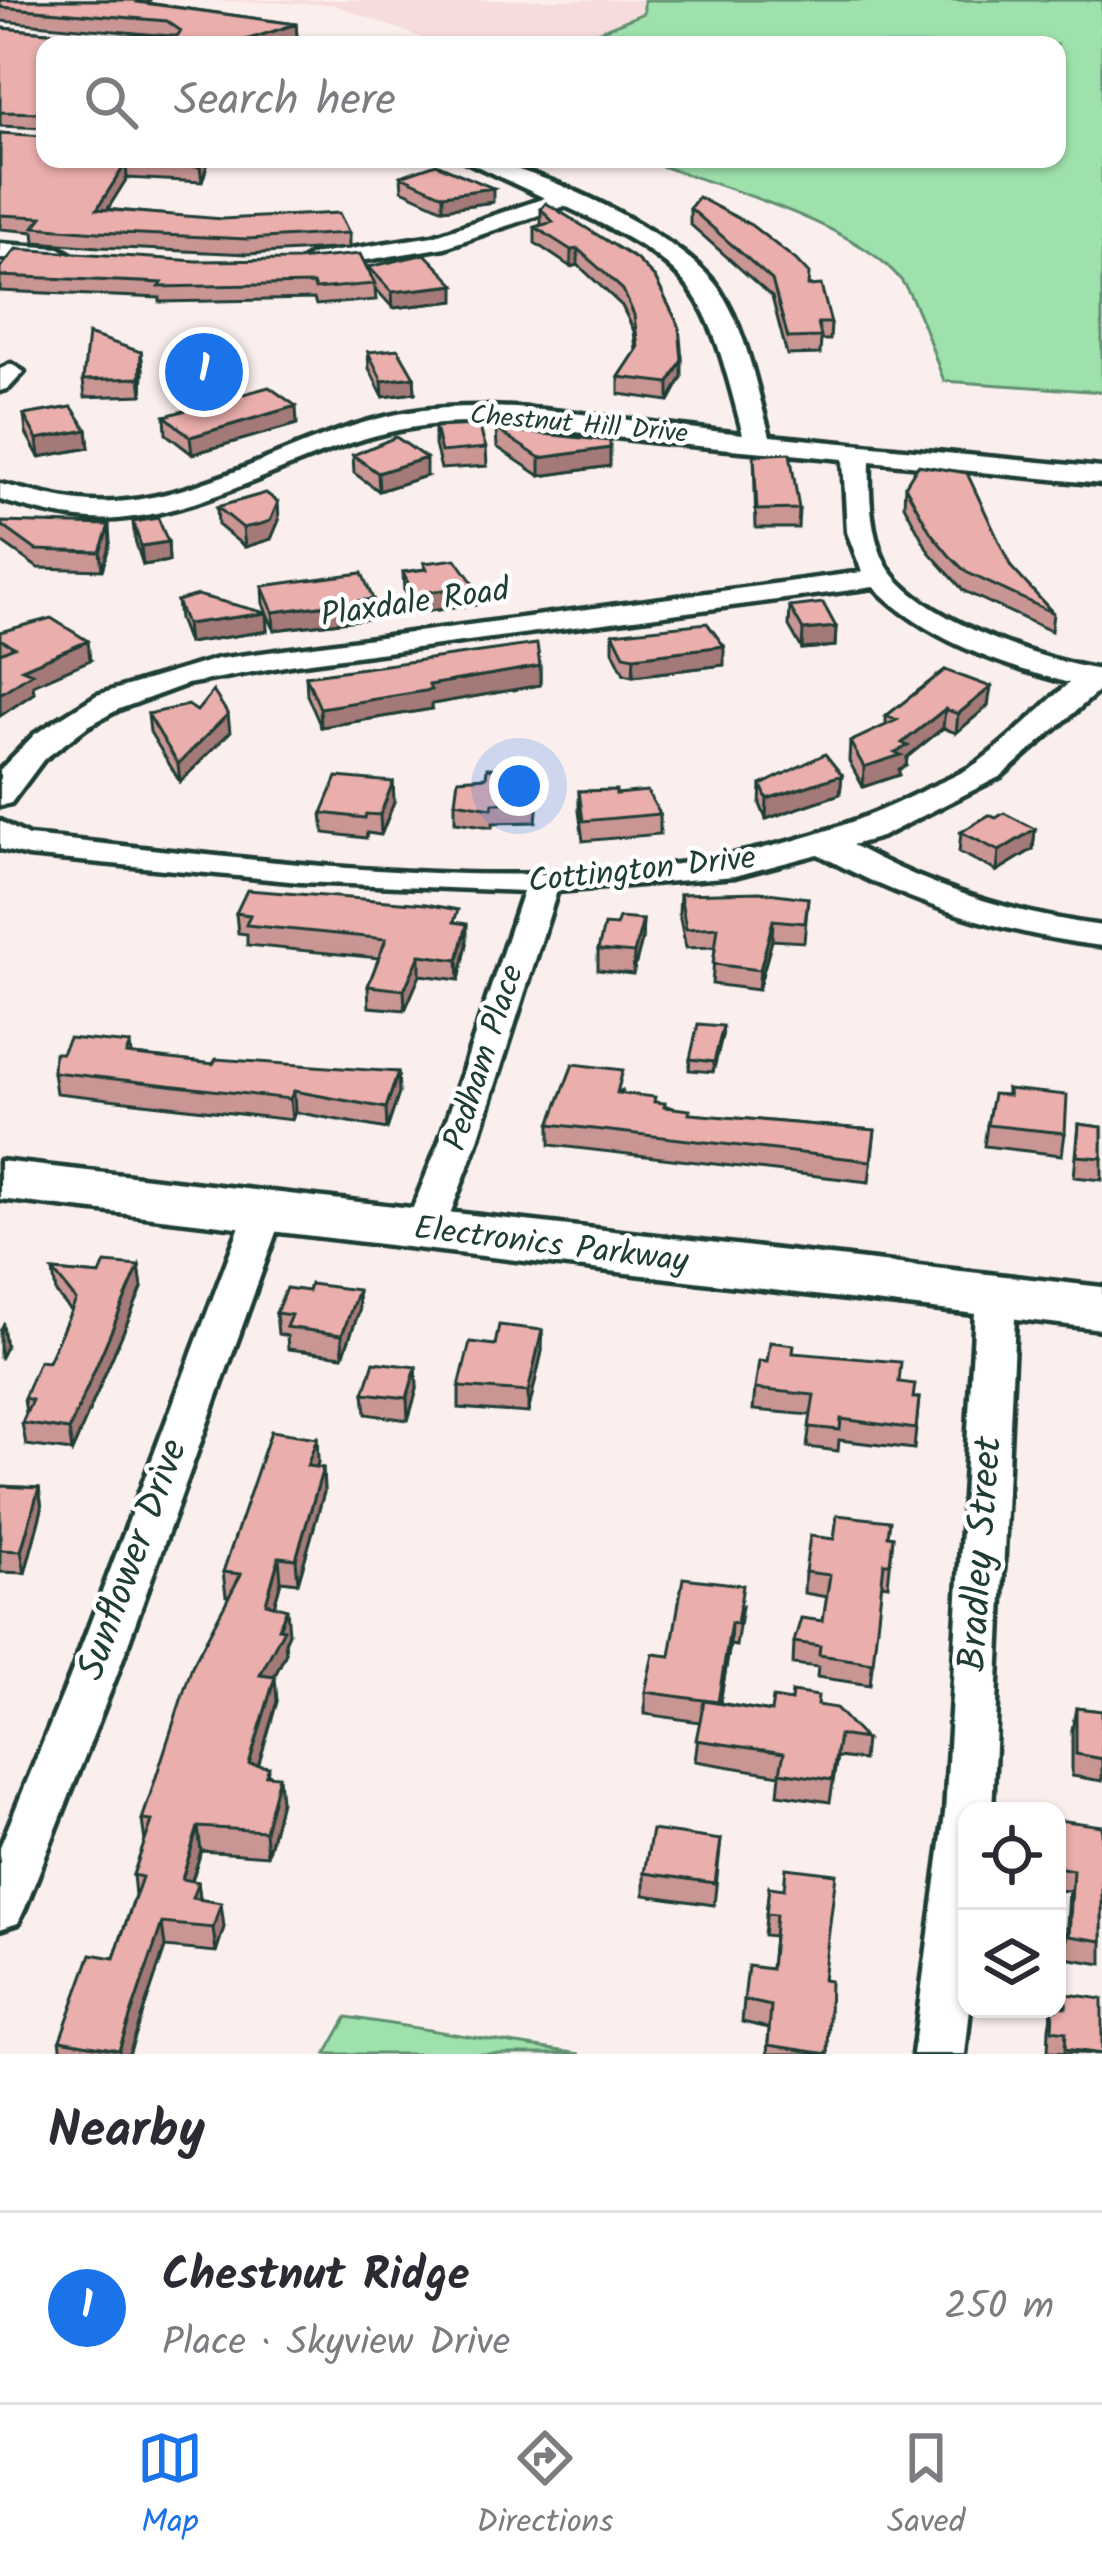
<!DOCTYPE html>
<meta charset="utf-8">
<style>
body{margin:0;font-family:Kalam,sans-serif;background:#f7f7f7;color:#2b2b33}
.controls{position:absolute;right:36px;bottom:36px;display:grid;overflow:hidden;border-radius:24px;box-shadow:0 3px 9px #0004}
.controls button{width:108px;height:108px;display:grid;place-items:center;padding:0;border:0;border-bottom:3px solid #e1e1e2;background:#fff;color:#2b2b33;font:60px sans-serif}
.you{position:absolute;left:519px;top:786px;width:42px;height:42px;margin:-30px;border:9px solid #fff;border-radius:50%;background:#1a73e8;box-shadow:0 0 0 18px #1a73e833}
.badge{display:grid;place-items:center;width:78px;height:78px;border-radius:50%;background:#1a73e8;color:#fff;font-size:39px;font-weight:700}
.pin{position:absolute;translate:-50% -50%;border:6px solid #fff;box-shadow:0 3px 12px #0006}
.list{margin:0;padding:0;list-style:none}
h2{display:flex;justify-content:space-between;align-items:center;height:156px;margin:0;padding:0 48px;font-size:51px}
h2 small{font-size:39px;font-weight:400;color:#7c7c81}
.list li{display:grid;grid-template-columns:78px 1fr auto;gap:36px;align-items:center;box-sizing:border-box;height:192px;padding:0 48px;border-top:3px solid #e1e1e2}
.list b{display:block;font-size:45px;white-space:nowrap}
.list p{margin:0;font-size:39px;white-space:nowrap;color:#7c7c81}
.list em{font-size:39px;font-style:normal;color:#7c7c81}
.icon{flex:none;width:66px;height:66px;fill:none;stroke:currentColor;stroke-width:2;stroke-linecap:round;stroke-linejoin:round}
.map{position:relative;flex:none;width:1102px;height:2054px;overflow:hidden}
.search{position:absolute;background:#fff;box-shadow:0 3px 9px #0004;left:36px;right:36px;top:36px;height:132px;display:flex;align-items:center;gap:30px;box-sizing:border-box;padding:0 42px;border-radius:24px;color:#7c7c81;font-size:45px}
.sheet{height:348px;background:#fff}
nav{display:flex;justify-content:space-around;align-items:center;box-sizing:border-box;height:168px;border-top:3px solid #e1e1e2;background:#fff;font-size:33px;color:#7c7c81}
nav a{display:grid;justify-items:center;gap:6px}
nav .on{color:#1a73e8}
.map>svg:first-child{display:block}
.built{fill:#f6dcda}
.green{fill:#9fe1ac;stroke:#5f8f70;stroke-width:3}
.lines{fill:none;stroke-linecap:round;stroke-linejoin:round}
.minor-casing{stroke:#1f3d34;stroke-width:9}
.secondary-casing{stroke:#1f3d34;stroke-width:9}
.minor{fill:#fff;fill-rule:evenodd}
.secondary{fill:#fff;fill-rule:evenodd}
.wall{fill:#c99694;stroke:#1f3d34;stroke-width:3}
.shaded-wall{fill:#a47a78;stroke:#1f3d34;stroke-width:3}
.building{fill:#eaaeac;stroke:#1f3d34;stroke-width:3}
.labels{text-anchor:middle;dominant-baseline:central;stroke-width:9;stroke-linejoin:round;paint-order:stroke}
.far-street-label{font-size:27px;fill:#1f3d34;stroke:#fff}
.street-label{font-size:33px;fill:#1f3d34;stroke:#fff}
.near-street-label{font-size:39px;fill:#1f3d34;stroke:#fff}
</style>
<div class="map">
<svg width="1102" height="2054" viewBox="0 0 1102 2054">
<rect width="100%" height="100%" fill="#fbefee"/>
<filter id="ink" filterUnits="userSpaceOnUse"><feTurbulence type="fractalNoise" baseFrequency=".00833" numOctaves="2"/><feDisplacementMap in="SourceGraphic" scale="24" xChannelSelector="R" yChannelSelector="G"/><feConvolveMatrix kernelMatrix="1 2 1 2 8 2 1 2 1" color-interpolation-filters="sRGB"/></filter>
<g filter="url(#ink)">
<path class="built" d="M173,0H644L645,12L566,45H441L332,4Z"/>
<path class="green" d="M644,0H1102V392L944,381C932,351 922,314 905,286C868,226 707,182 640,159H1057V45H566L644,13Z
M347,2017L580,2054H326Z"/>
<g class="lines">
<g class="minor-casing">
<path id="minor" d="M462,159C526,159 682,234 719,289C747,332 756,387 770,436L1102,468V484L870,461C869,494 870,533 885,563C914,618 1044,662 1102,670V688L1001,776L881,837L852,845C931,888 1013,914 1102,926V946C1001,933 908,903 818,854L735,876L557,891L477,1143L444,1230L438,1239L424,1243L410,1239L404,1230L439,1143L523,891L300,882L28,856L0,849V821L28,836C309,863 654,925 916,794C936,784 961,775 980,761C1012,738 1040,708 1069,683C1001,665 924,639 874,587L296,664L187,684L119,709L88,726L43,760L11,803L0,806V770L35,734L97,695L217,659L862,572L847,532L843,459C770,452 697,447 624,438C557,431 490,417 423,426C316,439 225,510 117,519C76,522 39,511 0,500V484C39,493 76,505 117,502C224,493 316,423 423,410C521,398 643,425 743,434C706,293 701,269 565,206L445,247L312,269L300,262L312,255L433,236L545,198Z
M0,244L59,248L71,255L59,262L0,258Z
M11,364L24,372L9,388L0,391V369Z
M265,1197L279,1201L284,1210L116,1677L25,1908L18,1923L0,1929V1847L70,1677L246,1210L251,1201Z
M996,1282L1010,1286L1016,1296L992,1811H967L970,2009L965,2054H913L945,1813L976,1296L982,1286Z"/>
</g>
<g class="secondary-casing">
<path id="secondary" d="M0,1161L1102,1287V1329L0,1199Z"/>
</g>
<use href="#minor" class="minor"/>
<use href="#secondary" class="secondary"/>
</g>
<path class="wall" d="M0,0H150L148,3L296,24L297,37L45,45V128L0,126V28L94,36H170L0,21Z
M0,133L209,159L202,182L127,178L107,209L349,233V248L248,254L99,247L35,242L34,232L0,229Z
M401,176L493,202L443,209L402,190Z
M690,208L809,286L831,323L830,340H821L820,354L787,355L772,297L690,224Z
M541,209L636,259L682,377L669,401L619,394V377L636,351L634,331L622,306L578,265L571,267L535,243V227L541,225Z
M369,267L455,301L393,308L375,288L376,300L316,305L314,299L160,302V298L0,291V268L370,274Z
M141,352L143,369L142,395L85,397L83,380Z
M368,352L414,377L415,393L383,397L369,368Z
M24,415L87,430L89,448L39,457L26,433Z
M165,416L297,424L192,454L166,434Z
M435,427L486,448L487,466L441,469L435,445Z
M496,429L610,466L540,476L497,447Z
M353,455L426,476L379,491L354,473Z
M754,455L799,509L798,528H756Z
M905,486L1011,567L1053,613L1051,631L964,591L929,552L904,505Z
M217,507L279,520L271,539L245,547L218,525Z
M0,522L110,543L102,570L38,568L0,541Z
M133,522L168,542L169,561L143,565L135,540Z
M424,563L475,586V605L414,613L404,591L403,572L425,569Z
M262,586L374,618L274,630L263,604Z
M177,601L266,613L267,631L188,643L179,619Z
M790,607L836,627L835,646L802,649L789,626Z
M0,632L90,660L33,685L34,693L0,716Z
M613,633L724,665L633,676L624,674L613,651Z
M540,666V685L432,704V709L321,727L307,695L306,676Z
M945,670L988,706L956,733L943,728L907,757L906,766L899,769V775L863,787L849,761L850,742L886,725V716Z
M148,714L230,732L180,782L150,732Z
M842,775L840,794L766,819L760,804L761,785Z
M393,782L394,802L381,835L367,833L366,838L324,833L322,813Z
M539,789L536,822L493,823L492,827L455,822V802Z
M579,791L616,794L660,814V834L583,841L579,811Z
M1035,829L1033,849L997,871L959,852L961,832Z
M680,894L808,898L804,942L772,940L758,990L712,984L715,947L686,948L679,914Z
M236,913L467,944L459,980L420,975L405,1010L369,1007L368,986L379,958L247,945V934L238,933Z
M643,920L642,940L633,974L598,970V950L616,926Z
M722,1036L713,1072L689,1070L690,1059Z
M130,1044L131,1055L213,1064L398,1072L399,1093L387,1129L295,1112L292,1120L56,1093L53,1072L62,1053Z
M1007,1089L1065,1133L1062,1155L984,1146L987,1125L1007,1095Z
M622,1090V1094L655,1102L690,1114L875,1130L869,1182L550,1145V1124Z
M1079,1124L1102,1127V1180L1074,1177Z
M139,1266L142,1288L72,1451L26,1445L22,1423L26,1414L24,1398L48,1362L71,1311L56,1293L53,1271L100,1275Z
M359,1311L343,1356L288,1349L287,1336L278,1334L276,1313Z
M542,1330V1351L528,1413L459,1408V1387L495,1345Z
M793,1353L899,1382L913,1398H919L914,1449L839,1440L838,1451L807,1447L811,1415L753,1410L755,1389L767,1362Z
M416,1367L417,1389L408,1420L366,1414L364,1393Z
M317,1438L318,1462L317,1467L323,1468L324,1492L298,1583L281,1581L274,1606L289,1633L285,1642L286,1653L274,1677L277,1701L258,1765L270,1775L281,1801L267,1856L201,1851L192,1881L198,1882L200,1899L224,1927L216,1952L165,1947L129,2054H62L60,2040L114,1958L135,1895L133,1875L145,1842L142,1820L229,1597L226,1596L223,1572Z
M0,1486L39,1488L42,1509L25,1573L0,1572Z
M888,1536L893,1537L888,1585L881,1584L870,1685L817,1677L818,1667L793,1664L794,1642L823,1621L827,1597L804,1593L805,1572L834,1539Z
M742,1607L736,1646L730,1645L720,1703L771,1712L817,1705L865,1739L863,1760L837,1757L830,1802L778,1794L780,1775L695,1761L700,1722L645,1714V1692L670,1656Z
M1076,1708L1102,1711V1781L1072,1776V1730Z
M1057,1825L1102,1826V1964L1065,1958L1069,1891L1057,1890Z
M721,1840L714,1905L644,1895V1873Z
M769,1887L824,1980L828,2054H767L769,2028L742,2022L744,2000L771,1969L774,1937L764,1936Z
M1067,1994L1102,2054L1048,2052L1049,2028L1052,2009L1064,2007Z"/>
<path class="shaded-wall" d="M296,24L297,37L273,45H230Z
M203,159H209L202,182L200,167Z
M126,163L127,178L99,223L97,209Z
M493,188V202L443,209V195Z
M578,249V265L571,267V250Z
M455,285V301L393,308L392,292Z
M141,352L143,369L142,395L140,378Z
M682,360V377L669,401V383Z
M414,377L415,393L383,397L382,381Z
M296,406L297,424L192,454L190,437Z
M87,430L89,448L39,457L37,439Z
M610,448V466L540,476V458Z
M426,458V476L379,491L378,473Z
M278,502L279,520L271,539L245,547L243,528Z
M109,525L110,543L102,570L100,552Z
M168,542L169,561L143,565L141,546Z
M475,586V605L414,613L413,594Z
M373,599L374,618L274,630L273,612Z
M266,613L267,631L188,643L186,624Z
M836,627L835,646L802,649L803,630Z
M88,641L90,660L33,685L34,693L0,716V694L22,669Z
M724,646V665L633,676L634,657Z
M540,666V685L432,704V709L321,727L320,708L429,685Z
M991,687L988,706L956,733L958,714Z
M945,709L943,728L907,757L906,766L899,769V775L863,787L864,767L902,743Z
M228,714L230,732L180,782L178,764Z
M842,775L840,794L766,819L767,799Z
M393,782L394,802L381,835L380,815Z
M1035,829L1033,849L997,871L999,851Z
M643,920L642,940L633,974L634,953Z
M773,920L772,940L758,990L760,970Z
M467,924V944L459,980L458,960Z
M420,955V975L405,1010L404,990Z
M723,1026L722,1036L713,1072L714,1062Z
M398,1072L399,1093L387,1129L386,1108Z
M294,1091L295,1112L292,1120L290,1099Z
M139,1266L142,1288L72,1451L69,1430Z
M358,1290L359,1311L343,1356L342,1335Z
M3,1325L6,1347L0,1359V1331Z
M542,1330V1351L528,1413V1392Z
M416,1367L417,1389L408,1420L407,1398Z
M317,1438L318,1462L309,1490L307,1466Z
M323,1468L324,1492L298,1583L296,1559Z
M39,1488L42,1509L25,1573L21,1551Z
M279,1557L281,1581L268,1628L266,1603Z
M287,1609L289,1633L285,1642L286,1653L263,1699L260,1675Z
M731,1623L730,1645L716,1724L718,1702Z
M275,1677L277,1701L252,1788L249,1764Z
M279,1776L281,1801L267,1856L265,1831Z
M198,1827L201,1851L185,1903L182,1879Z
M198,1882L201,1906L192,1898Z
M221,1903L224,1927L216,1952L213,1928Z
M162,1923L165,1947L129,2054H119V2050Z"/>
<path class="building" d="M0,0H138L137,2L296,24L230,45H45V119L44,113L0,112V28L94,36H177L181,31L167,21L0,7Z
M0,133L43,136L45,134V159H203L200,167L126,163L97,209L223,219L339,213L349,233L247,239L98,232L34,227L42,217L0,215Z
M436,164L493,188L443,195L401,176Z
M698,197L751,225L796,260L809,274L808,286L821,285L831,323H818L821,337L788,338L772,280L690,208Z
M546,203L636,259L655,278L679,326L682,360L669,383L619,377L638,348L634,315L623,290L578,249L571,250L535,227L553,222L541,209Z
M16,249L197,261L297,260L360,254L375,284L315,289L313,284L159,287L162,283L0,276V268Z
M425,254L455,285L392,292L369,267Z
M88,334L141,352L140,378L83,380Z
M398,349L414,377L382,381L368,352Z
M269,387L296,406L190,437L165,416Z
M72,407L87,430L37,439L24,415Z
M479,425L486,448L441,452L435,427Z
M496,429L610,441V448L540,458Z
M396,437L426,458L378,473L353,455Z
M790,453L799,509L757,510L754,455Z
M918,465L967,473L1011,567L1053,613L966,572L949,555L931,533L905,486Z
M266,493L278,502L270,521L261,524L243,528L217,507Z
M158,518L168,542L141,546L133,522Z
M0,522L109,525L100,552L63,551L36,550L0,524Z
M456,559L475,586L413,594L403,572L427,569L424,563Z
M362,573L373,599L273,612L262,586Z
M197,595L266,613L186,624L177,601Z
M823,603L836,627L803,630L790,607Z
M51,618L88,641L22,669L32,673L0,694V653L14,647L0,639V632Z
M707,623L724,646L634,657L624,655L613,633Z
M537,644L540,666L429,685L431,690L320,708L306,676Z
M945,670L991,687L958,714L945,709L902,743L908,746L895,752L901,755L864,767L850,742L897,720L886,716Z
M213,691L228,714L178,764L148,714L188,705L197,711Z
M825,754L842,775L767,799L761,785Z
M487,768L539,770L536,802L493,803L492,808L455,802L458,779L486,777Z
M337,777L393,782L380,815L366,814L365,818L322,813Z
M616,790V794L647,791L660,814L583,821L579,791Z
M1004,813L1035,829L999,851L961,832L989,815L996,818Z
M247,890L426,904L458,910L454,922L467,924L458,960L420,955L404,990L368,986L386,939L246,925L250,915L236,913Z
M760,892L808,898L805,923L773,920L760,970L713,964L718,927L686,929L680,894Z
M619,918L643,920L634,953L598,950L604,925L616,926Z
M698,1024L723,1026L714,1062L690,1059Z
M69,1038L130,1044L126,1054L213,1064L216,1059L398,1072L386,1108L294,1091L290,1099L53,1072L54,1053H62Z
M573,1064L623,1070L617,1093L655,1097L654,1102L665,1103L664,1107L690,1110L689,1114L875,1130L871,1161L550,1124Z
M1007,1089L1067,1095L1065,1133L987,1125L993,1094L1009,1095Z
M1079,1124L1102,1127V1158L1077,1156Z
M105,1263L139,1266L69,1430L22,1423L32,1400L24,1398L39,1361L48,1362L76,1300L53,1271L100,1275Z
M310,1284L358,1290L342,1335L286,1327L291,1315L276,1313L286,1288L308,1291Z
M499,1325L542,1330L528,1392L459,1387L470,1342L495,1345Z
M770,1342L794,1345L793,1353L901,1362L899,1382L915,1384L913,1398H919L916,1429L841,1419L840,1430L809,1427L814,1395L755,1389L759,1361L767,1362Z
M374,1362L416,1367L407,1398L364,1393Z
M271,1431L317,1438L307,1466L323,1468L296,1559L279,1557L266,1603L287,1609L278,1628L284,1629L260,1675L275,1677L249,1764L269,1767L266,1775L279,1776L265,1831L198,1827L182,1879L198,1882L192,1898L221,1903L213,1928L162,1923L119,2050L60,2040L91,1954L114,1958L142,1877L133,1875L152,1821L142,1820L192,1666L241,1574L223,1572Z
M0,1486L39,1488L21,1551L0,1550Z
M837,1515L890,1521L888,1536L893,1537L890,1563H884L873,1663L819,1655L820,1646L794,1642L801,1618L823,1621L830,1575L805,1572L810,1536L834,1539Z
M683,1578L743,1585L737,1624L731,1623L718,1702L645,1692L653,1654L670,1656Z
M792,1692L818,1696L817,1705L836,1708L865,1739L839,1735L832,1780L780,1772L784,1753L696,1740L704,1701L771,1712L773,1698L791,1701Z
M1076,1708L1102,1711V1759L1076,1754Z
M1058,1820L1102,1826V1941L1069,1936L1073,1870L1057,1867Z
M652,1830L721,1840L715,1883L644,1873Z
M786,1868L836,1874L823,1980L830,1981L828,2054L768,2045L771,2006L744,2000L748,1966L771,1969L776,1915L766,1914L769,1887L784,1889Z
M1067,1994L1102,1999V2054L1065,2049L1066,2032L1052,2030L1053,2009H1057V2006L1066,2007Z"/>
</g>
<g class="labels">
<g class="far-street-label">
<text transform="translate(579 425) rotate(5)">Chestnut Hill Drive</text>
</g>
<g class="street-label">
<text transform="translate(415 604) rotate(-8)">Plaxdale Road</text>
<text transform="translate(642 871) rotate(-6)">Cottington Drive</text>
<text transform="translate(485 1058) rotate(-72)">Pedham Place</text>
<text transform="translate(551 1246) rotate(7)">Electronics Parkway</text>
</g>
<g class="near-street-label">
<text transform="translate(982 1554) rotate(-86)">Bradley Street</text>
<text transform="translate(134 1560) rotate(-70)">Sunflower Drive</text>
</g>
</g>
</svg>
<div class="controls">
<button><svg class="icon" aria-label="locate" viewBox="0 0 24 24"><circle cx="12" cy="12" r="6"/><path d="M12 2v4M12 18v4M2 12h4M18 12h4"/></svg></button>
<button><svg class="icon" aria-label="layers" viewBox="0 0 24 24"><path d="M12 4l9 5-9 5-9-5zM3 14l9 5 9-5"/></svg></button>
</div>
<div class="you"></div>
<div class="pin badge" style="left:204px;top:372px">1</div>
<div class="search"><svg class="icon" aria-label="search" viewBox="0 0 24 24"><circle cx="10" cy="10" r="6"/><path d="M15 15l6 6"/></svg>Search here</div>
</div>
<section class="sheet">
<h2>Nearby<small></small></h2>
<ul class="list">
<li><span class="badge">1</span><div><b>Chestnut Ridge</b><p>Place · Skyview Drive</p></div><em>250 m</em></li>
</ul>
</section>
<nav>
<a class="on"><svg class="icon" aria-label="map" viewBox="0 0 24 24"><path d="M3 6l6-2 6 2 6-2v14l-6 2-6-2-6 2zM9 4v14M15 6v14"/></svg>Map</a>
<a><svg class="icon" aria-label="directions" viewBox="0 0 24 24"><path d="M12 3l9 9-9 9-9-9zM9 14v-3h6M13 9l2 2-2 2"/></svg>Directions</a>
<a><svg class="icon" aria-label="saved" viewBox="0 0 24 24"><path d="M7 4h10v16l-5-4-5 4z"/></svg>Saved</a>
</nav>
